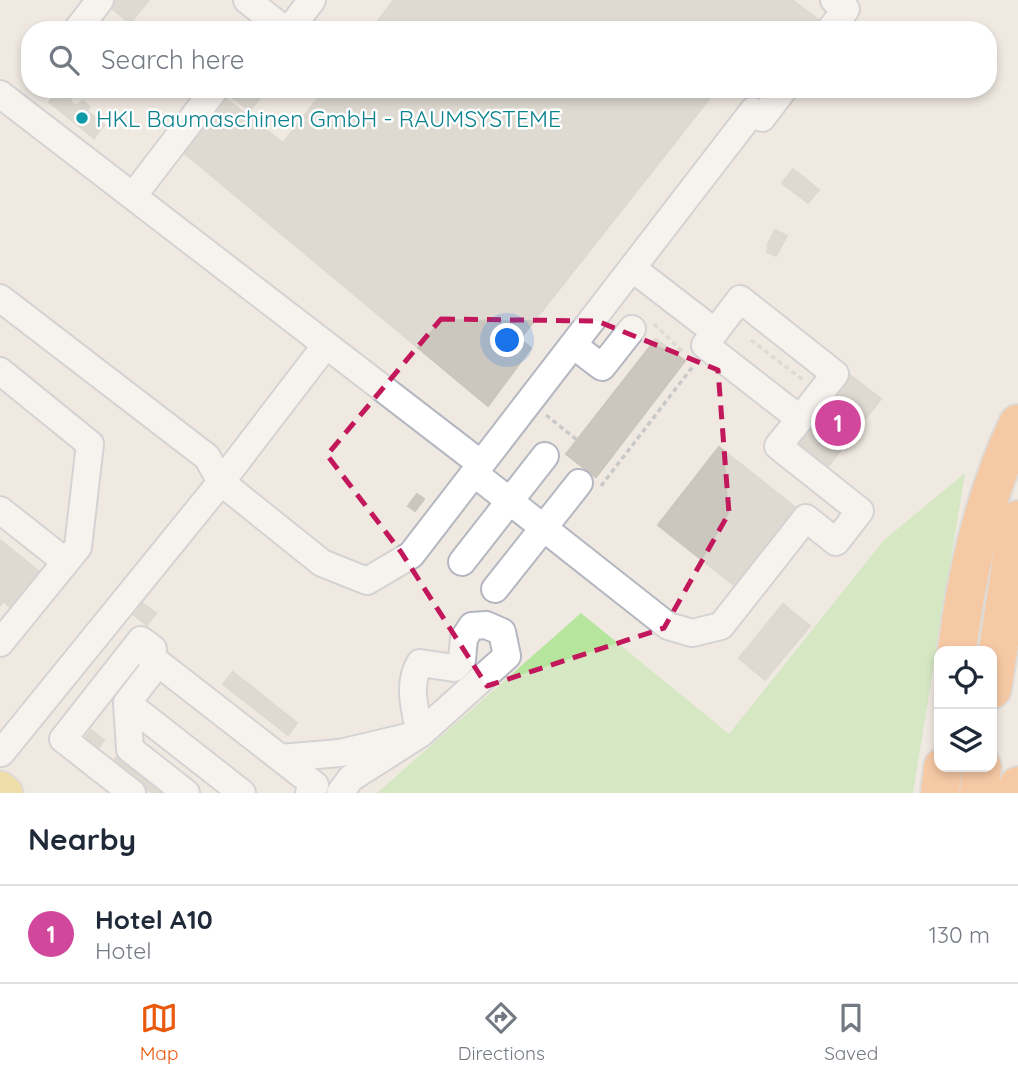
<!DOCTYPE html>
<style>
body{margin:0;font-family:Quicksand,sans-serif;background:#f6f6f7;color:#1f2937}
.controls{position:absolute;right:21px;bottom:21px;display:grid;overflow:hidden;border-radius:14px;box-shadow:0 4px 10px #0003}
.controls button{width:63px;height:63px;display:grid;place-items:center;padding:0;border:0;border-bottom:2px solid #e0e1e3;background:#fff;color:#1f2937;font:35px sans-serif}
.you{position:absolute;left:508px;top:341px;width:24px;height:24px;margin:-18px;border:5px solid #fff;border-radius:50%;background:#1a73e8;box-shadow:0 0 0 10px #1a73e833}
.badge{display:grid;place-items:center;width:46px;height:46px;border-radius:50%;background:#ea580c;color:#fff;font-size:23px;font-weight:700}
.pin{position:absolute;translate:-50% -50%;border:4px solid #fff;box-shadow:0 2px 7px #0006}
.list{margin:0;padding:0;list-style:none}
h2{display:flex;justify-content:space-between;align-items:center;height:91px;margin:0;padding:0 28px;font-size:30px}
h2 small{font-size:23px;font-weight:400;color:#747a83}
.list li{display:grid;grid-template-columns:46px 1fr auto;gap:21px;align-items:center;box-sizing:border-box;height:98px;padding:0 28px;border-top:2px solid #e0e1e3}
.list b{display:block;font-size:26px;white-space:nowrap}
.list p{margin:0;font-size:23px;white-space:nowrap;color:#747a83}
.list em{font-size:23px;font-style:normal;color:#747a83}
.icon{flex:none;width:38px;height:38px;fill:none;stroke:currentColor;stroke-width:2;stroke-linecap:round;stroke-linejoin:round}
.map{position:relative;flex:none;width:1018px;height:793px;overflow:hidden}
.search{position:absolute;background:#fff;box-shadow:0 4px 10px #0003;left:21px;right:21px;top:21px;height:77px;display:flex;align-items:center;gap:18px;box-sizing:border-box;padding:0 24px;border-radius:28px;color:#747a83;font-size:26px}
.sheet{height:189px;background:#fff}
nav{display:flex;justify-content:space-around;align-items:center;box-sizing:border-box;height:98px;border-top:2px solid #e0e1e3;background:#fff;font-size:19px;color:#747a83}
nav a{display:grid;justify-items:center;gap:4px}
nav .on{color:#ea580c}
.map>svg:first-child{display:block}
.green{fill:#b6e59e}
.building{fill:#cbc7bf;stroke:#cbc5ba;stroke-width:2}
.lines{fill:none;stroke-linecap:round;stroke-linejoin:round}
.minor-casing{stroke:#b4b7c1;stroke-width:30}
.major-casing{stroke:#c9c9c9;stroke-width:37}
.highway-casing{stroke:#c9c9c9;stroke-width:42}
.path{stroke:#c9c9c9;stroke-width:3.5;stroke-dasharray:5 3.5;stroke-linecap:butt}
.minor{stroke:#fff;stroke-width:26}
.major{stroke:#f2d163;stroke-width:33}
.highway{stroke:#ffa35c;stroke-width:38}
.marked{fill:none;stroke:#c2185b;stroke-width:5;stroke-dasharray:14 9;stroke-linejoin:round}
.culture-dot{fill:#0f9aa8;stroke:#fff;stroke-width:2.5}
.labels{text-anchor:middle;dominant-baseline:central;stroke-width:5;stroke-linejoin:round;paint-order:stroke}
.culture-label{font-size:23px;fill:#0d838f;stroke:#fff;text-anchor:start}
</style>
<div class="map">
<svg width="1018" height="793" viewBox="0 0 1018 793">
<rect width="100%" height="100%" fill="#efe9e1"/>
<path class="green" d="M965,473L913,793H377L581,613L729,734L884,540Z"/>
<path class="building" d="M113,0H149L130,23L109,6Z
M394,0H792L820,21L813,30H371Z
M59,89L73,93L70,101L75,106L83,101L90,107L87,111L104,125L94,138L49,102Z
M234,89H266L250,111L229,95Z
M325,89H717L520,339L531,348L488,406L183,152L225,98L283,143Z
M793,169L819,190L808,203L782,183Z
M775,230L787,236L776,256L767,252L769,247L767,246Z
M656,339L685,361L596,477L566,454Z
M850,375L881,399L826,469L795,445Z
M719,447L796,508L735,586L658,525Z
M417,494L424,499L415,511L408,506Z
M0,540L42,574L14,610L3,601L0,605Z
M139,601L156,613L147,625L130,612Z
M783,604L810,626L765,680L739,658Z
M233,672L297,723L288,735L223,684Z
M91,730L104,740L98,749L85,738Z
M119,754L169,793H152L112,762Z"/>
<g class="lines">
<g class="minor-casing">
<path id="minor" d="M247,0L285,30
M77,30L100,0
M289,30L312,0
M830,30L846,9L834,0
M0,94L481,464
M133,196L215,89
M632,268L715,332
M0,298L207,457L221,482L1,753
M326,345L221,482L322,563L367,581L411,555L753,111L762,118L784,89
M573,345L602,367L632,329
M0,371L90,444L78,547L0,643
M474,473L668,626L692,633L721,626L806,518L836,542L860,511L778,446L800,419L705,345L740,299L835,374L800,419
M0,510L66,562
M462,562L545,456
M495,589L579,483
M486,625L502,632L507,656L420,734C415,710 407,684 420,663L454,668L462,660L464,638L472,626Z
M158,663L127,703L242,793
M127,703L130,749L186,793
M280,758L340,753L420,734L351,778L340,793
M132,793L63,739L141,640L153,649L148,655L315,785L309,793"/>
</g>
<g class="major-casing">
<path id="major" d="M0,788L6,793"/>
</g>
<g class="highway-casing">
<path id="highway" d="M957,651C966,575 985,494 1018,424
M992,689L1018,520
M940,793L943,767
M979,793L982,767
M1017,793L1018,786"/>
</g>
<path class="path" d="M654,324L684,353
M751,340L803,380
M546,415L577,440
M601,486L694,365"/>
<use href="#minor" class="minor"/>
<use href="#major" class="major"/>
<use href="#highway" class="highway"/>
</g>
<path d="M0 0H1018V793H0ZM441,319L597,321L718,370L729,513L664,628L487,686L401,552L327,455Z" fill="#efe9e1" fill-opacity=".55" fill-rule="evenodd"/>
<path class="marked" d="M441,319L597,321L718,370L729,513L664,628L487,686L401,552L327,455Z"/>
<circle class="culture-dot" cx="82" cy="118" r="7"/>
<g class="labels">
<g class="culture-label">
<text x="96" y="118">HKL Baumaschinen GmbH - RAUMSYSTEME</text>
</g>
</g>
</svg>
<div class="controls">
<button><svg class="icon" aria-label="locate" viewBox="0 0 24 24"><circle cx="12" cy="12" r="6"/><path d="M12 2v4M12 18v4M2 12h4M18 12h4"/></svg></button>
<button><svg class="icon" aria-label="layers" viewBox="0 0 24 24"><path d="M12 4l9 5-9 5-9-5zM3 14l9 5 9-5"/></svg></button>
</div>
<div class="you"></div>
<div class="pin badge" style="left:838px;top:423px;background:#d1479c">1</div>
<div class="search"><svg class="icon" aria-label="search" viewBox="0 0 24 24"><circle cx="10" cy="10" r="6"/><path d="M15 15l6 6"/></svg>Search here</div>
</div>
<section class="sheet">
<h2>Nearby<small></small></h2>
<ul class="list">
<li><span class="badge" style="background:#d1479c">1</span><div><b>Hotel A10</b><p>Hotel</p></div><em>130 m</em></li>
</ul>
</section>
<nav>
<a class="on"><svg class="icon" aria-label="map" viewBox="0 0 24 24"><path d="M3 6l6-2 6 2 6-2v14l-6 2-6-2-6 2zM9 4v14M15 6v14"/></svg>Map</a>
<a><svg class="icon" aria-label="directions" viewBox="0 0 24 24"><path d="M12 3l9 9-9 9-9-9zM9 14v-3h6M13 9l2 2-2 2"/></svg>Directions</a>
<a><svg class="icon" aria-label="saved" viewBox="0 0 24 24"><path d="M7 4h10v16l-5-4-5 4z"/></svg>Saved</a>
</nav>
